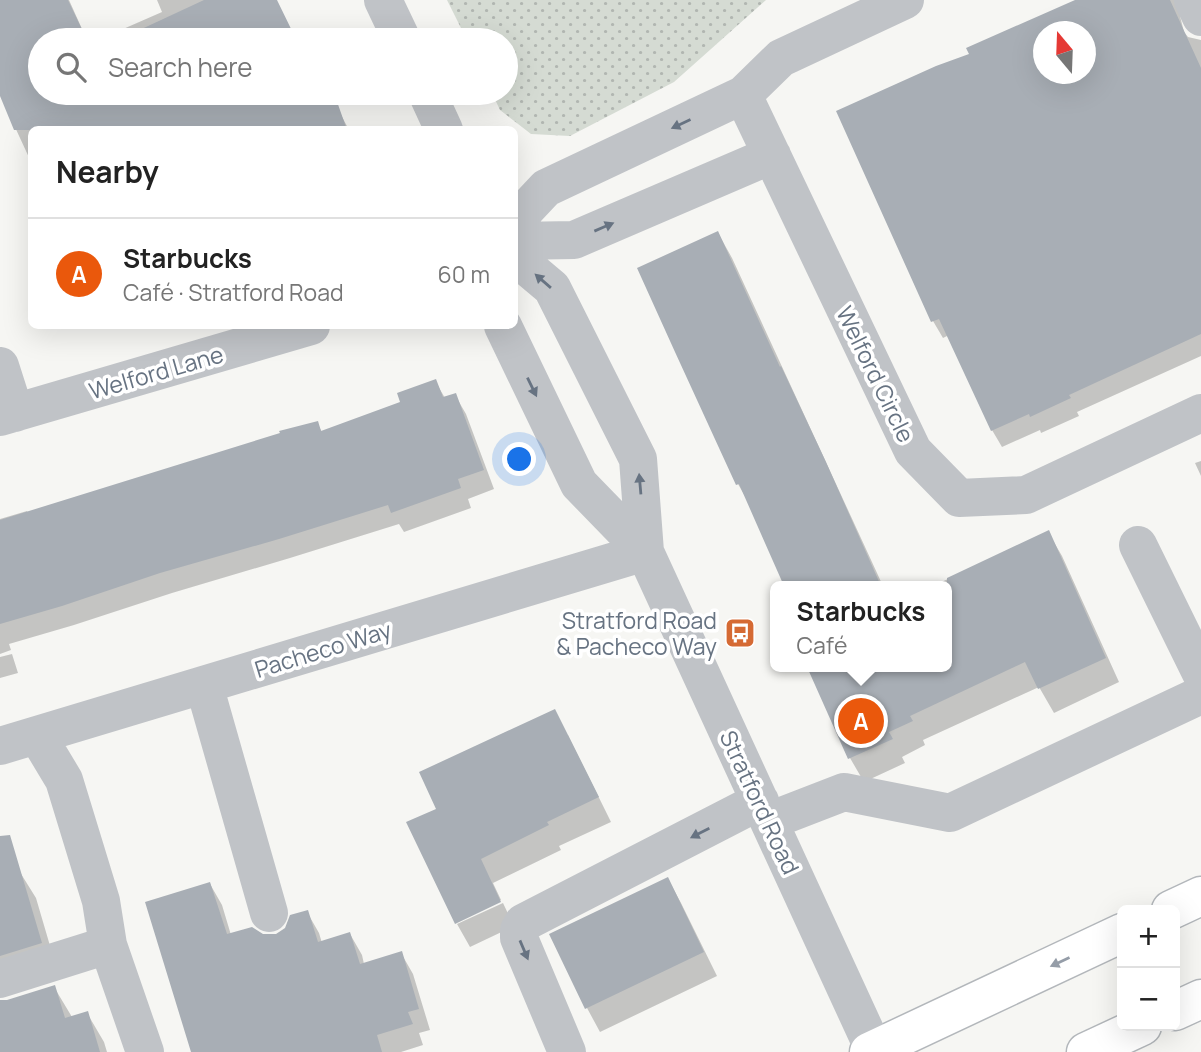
<!DOCTYPE html>
<meta charset="utf-8">
<style>
body{margin:0;font-family:Manrope,sans-serif;background:#f2f2f2;color:#222}
.controls{position:absolute;right:21px;bottom:21px;display:grid;overflow:hidden;border-radius:10px;box-shadow:0 7px 28px #0002}
.controls button{width:63px;height:63px;display:grid;place-items:center;padding:0;border:0;border-bottom:2px solid #e0e0e0;background:#fff;color:#222;font:35px sans-serif}
.compass{position:absolute;left:1033px;top:21px;width:63px;height:63px;border-radius:50%;background:#fff;box-shadow:0 7px 28px #0002;rotate:341deg}
.you{position:absolute;left:520px;top:460px;width:24px;height:24px;margin:-18px;border:5px solid #fff;border-radius:50%;background:#1a73e8;box-shadow:0 0 0 10px #1a73e833}
.badge{display:grid;place-items:center;width:46px;height:46px;border-radius:50%;background:#ea580c;color:#fff;font-size:23px;font-weight:700}
.pin{position:absolute;translate:-50% -50%;border:4px solid #fff;box-shadow:0 2px 7px #0006}
.popup{position:absolute;left:770px;top:581px;width:182px;height:91px;box-sizing:border-box;display:grid;place-content:center;border-radius:10px;background:#fff;filter:drop-shadow(0 2px 5px #0005);font-size:23px;white-space:nowrap;color:#767676}
.popup b{font-size:26px;color:#222}
.popup::after{content:'';position:absolute;left:50%;top:100%;margin-left:-14px;border:14px solid transparent;border-top-color:#fff}
.list{margin:0;padding:0;list-style:none}
h2{display:flex;justify-content:space-between;align-items:center;height:91px;margin:0;padding:0 28px;font-size:30px}
h2 small{font-size:23px;font-weight:400;color:#767676}
.list li{display:grid;grid-template-columns:46px 1fr auto;gap:21px;align-items:center;box-sizing:border-box;height:112px;padding:0 28px;border-top:2px solid #e0e0e0}
.list b{display:block;font-size:26px;white-space:nowrap}
.list p{margin:0;font-size:23px;white-space:nowrap;color:#767676}
.list em{font-size:23px;font-style:normal;color:#767676}
.icon{flex:none;width:38px;height:38px;fill:none;stroke:currentColor;stroke-width:2;stroke-linecap:round;stroke-linejoin:round}
.map{position:relative;flex:none;width:1201px;height:1052px;overflow:hidden}
.search{position:absolute;background:#fff;box-shadow:0 7px 28px #0002;left:28px;top:28px;width:490px;height:77px;display:flex;align-items:center;gap:18px;box-sizing:border-box;padding:0 24px;border-radius:38px;color:#767676;font-size:26px}
.panel{position:absolute;background:#fff;box-shadow:0 7px 28px #0002;left:28px;top:126px;width:490px;height:203px;border-radius:10px}
.map>svg:first-child{display:block}
.grass{fill:url(#grass-dots)}
.shadow{fill:#0003;fill-rule:evenodd}
.building{fill:#a8aeb5;fill-rule:evenodd}
.lines{fill:none;stroke-linecap:round;stroke-linejoin:round}
.major-casing{stroke:#b3b7bb;stroke-width:41}
.minor{stroke:#c0c3c7;stroke-width:38}
.major{stroke:#fff;stroke-width:38}
.oneway{fill:#677382}
.oneway2{fill:#959da8}
.labels{text-anchor:middle;dominant-baseline:central;stroke-width:7;stroke-linejoin:round;paint-order:stroke}
.street-label{font-size:23px;fill:#677382;stroke:#fff}
.poi-label{font-size:23px;fill:#677382;stroke:#fff;text-anchor:end}
</style>
<div class="map">
<svg width="1201" height="1052" viewBox="0 0 1201 1052">
<defs>
<pattern id="grass-dots" width="8" height="8" patternUnits="userSpaceOnUse" patternTransform="scale(1.75)"><rect width="8" height="8" fill="#d5dbd3"/><path d="M2 2h.1M6 6h.1" fill="none" stroke="#b1b6b1" stroke-width="1.8" stroke-linecap="round"/></pattern>
</defs>
<rect width="100%" height="100%" fill="#f6f6f3"/>
<path class="grass" d="M447,0H766L674,82L570,136L531,134L500,110L492,93H506V40H467Z"/>
<path class="shadow" d="M0,0H69L87,40H40V93H307L319,120L340,113L349,130H32V164L14,125L0,77Z
M157,0H272L291,40H98L162,12Z
M1077,0H1190L1180,16L1184,32L1188,37L1201,40V356L1077,412L1079,416L1041,433L1040,430L1002,447L992,430L949,335L943,338L933,321L838,112L971,55ZM1044,32H1086V74H1044Z
M718,233L732,258L883,586H786L750,505L738,484L639,269Z
M435,381L445,398L455,395L466,414L494,489L468,499L471,508L404,532L399,524L290,558L172,593L74,625L9,644L11,650L0,654V519L27,511L28,513L317,423L322,432L402,403Z
M1201,461V476L1195,463Z
M1048,532L1062,556L1119,682L1054,713L1039,687L923,740L925,745L902,757L905,763L864,782L850,758L809,667H947V586H933Z
M12,654L18,673L0,678V657Z
M568,735L611,822L559,846L561,850L493,883L501,900L456,921L439,809Z
M18,869L36,898L58,973L0,996V874Z
M668,879L681,903L717,976L600,1032L587,1008Z
M210,884L222,905L231,935L276,936L307,912L319,933L322,943L350,934L362,955L364,964L401,953L413,974L430,1030L419,1033L423,1045L401,1052H193Z
M503,903L514,926L470,947L457,924Z
M54,987L72,1017L87,1013L104,1042L107,1052H0V1002H7Z"/>
<path class="building" d="M0,0H68L87,40H40V93H334L347,130H14L0,96Z
M204,0H277L295,37L289,40H118Z
M1075,0H1170L1201,68V334L1069,395L1071,398L1030,417L1029,414L991,431L939,319L931,322L836,111L936,66L969,54L966,48ZM1044,32H1086V74H1044Z
M718,231L780,367L781,366L826,462L881,586H784L739,484L736,485L675,352L637,268Z
M436,379L443,397L456,393L484,470L458,479L461,488L391,513L388,505L279,539L160,573L62,606L0,624V520L280,433L279,431L318,421L321,431L400,402L397,393Z
M1049,530L1106,658L1038,689L1025,662L910,716L913,721L889,732L893,739L848,759L807,667H947V578Z
M555,709L599,797L547,822L549,825L481,859L501,902L455,924L406,822L436,809L419,772Z
M10,835L42,943L0,956V836Z
M668,877L704,952L585,1009L549,934Z
M210,882L227,934L252,927L263,934H276L285,928L290,915L308,910L318,942L350,932L360,964L402,951L419,1009L408,1012L413,1024L377,1035L382,1052H191L145,902Z
M55,985L65,1018L88,1011L100,1052H0V1000H7Z"/>
<g class="lines">
<g class="major-casing">
<path id="major" d="M1171,910L1201,896
M1175,1011L1201,999
M869,1052L1122,933
M1086,1052L1142,1026"/>
</g>
<path class="minor" d="M383,0L402,40
M1193,0L1201,17
M427,93L444,130
M743,95L913,451L959,498L1026,495L1201,413
M514,222L546,188L743,95L781,58L905,0
M514,241L574,240L772,155
M514,256L552,288L638,459L645,552L875,1052
M503,326L579,484L645,552
M0,366L15,413
M0,417L311,326
M1138,545L1201,673
M204,685L269,913
M37,735L64,780L101,901L108,945
M0,746L645,552
M769,821L844,792L950,813L1201,695
M0,979L108,945L145,1052
M567,1052L519,938V930L523,923L760,801"/>
<use href="#major" class="major"/>
</g>
<defs><path id="oneway-solid" d="M-6-.8H1V-3.2L6.5 0L1 3.2V.8H-6Z" transform="scale(1.75)"/></defs>
<g class="oneway">
<use href="#oneway-solid" transform="translate(681 124) rotate(155)"/>
<use href="#oneway-solid" transform="translate(604 227) rotate(-23)"/>
<use href="#oneway-solid" transform="translate(543 281) rotate(-139)"/>
<use href="#oneway-solid" transform="translate(532 387) rotate(64)"/>
<use href="#oneway-solid" transform="translate(640 484) rotate(-95)"/>
<use href="#oneway-solid" transform="translate(700 833) rotate(153)"/>
<use href="#oneway-solid" transform="translate(524 950) rotate(67)"/>
</g>
<use class="oneway2" href="#oneway-solid" transform="translate(1060 962) rotate(155)"/>
<defs>
<g id="bus-square" transform="scale(1.575)"><rect x="-9" y="-9" width="18" height="18" rx="4" fill="#d56a34" stroke="#fff"/><path d="M-5-6H5V4H4V6H2V4H-2V6H-4V4H-5ZM-3.5-4V0h7V-4ZM-3.5 1.2v1.5H-2V1.2ZM2 1.2v1.5H3.5V1.2Z" fill="#fff"/></g>
</defs>
<g fill-rule="evenodd">
<use href="#bus-square" x="740" y="633"/>
</g>
<g class="labels">
<g class="street-label">
<text transform="translate(156 372) rotate(-16)">Welford Lane</text>
<text transform="translate(876 374) rotate(64)">Welford Circle</text>
<text transform="translate(323 649) rotate(-17)">Pacheco Way</text>
<text transform="translate(760 802) rotate(65)">Stratford Road</text>
</g>
<g class="poi-label">
<text x="717" y="620">Stratford Road<tspan x="717" dy="26">&amp; Pacheco Way</tspan></text>
</g>
</g>
</svg>
<div class="controls">
<button>+</button>
<button>−</button>
</div>
<svg class="compass" viewBox="-18 -18 36 36"><path d="M0-13l5 13h-10z" fill="#e53935"/><path d="M0 13l5-13h-10z" fill="#767676"/></svg>
<div class="you"></div>
<div class="pin badge" style="left:861px;top:721px">A</div>
<div class="popup"><b>Starbucks</b>Café</div>
<div class="search"><svg class="icon" aria-label="search" viewBox="0 0 24 24"><circle cx="10" cy="10" r="6"/><path d="M15 15l6 6"/></svg>Search here</div>
<section class="panel">
<h2>Nearby<small></small></h2>
<ul class="list">
<li><span class="badge">A</span><div><b>Starbucks</b><p>Café · Stratford Road</p></div><em>60 m</em></li>
</ul>
</section>
</div>
